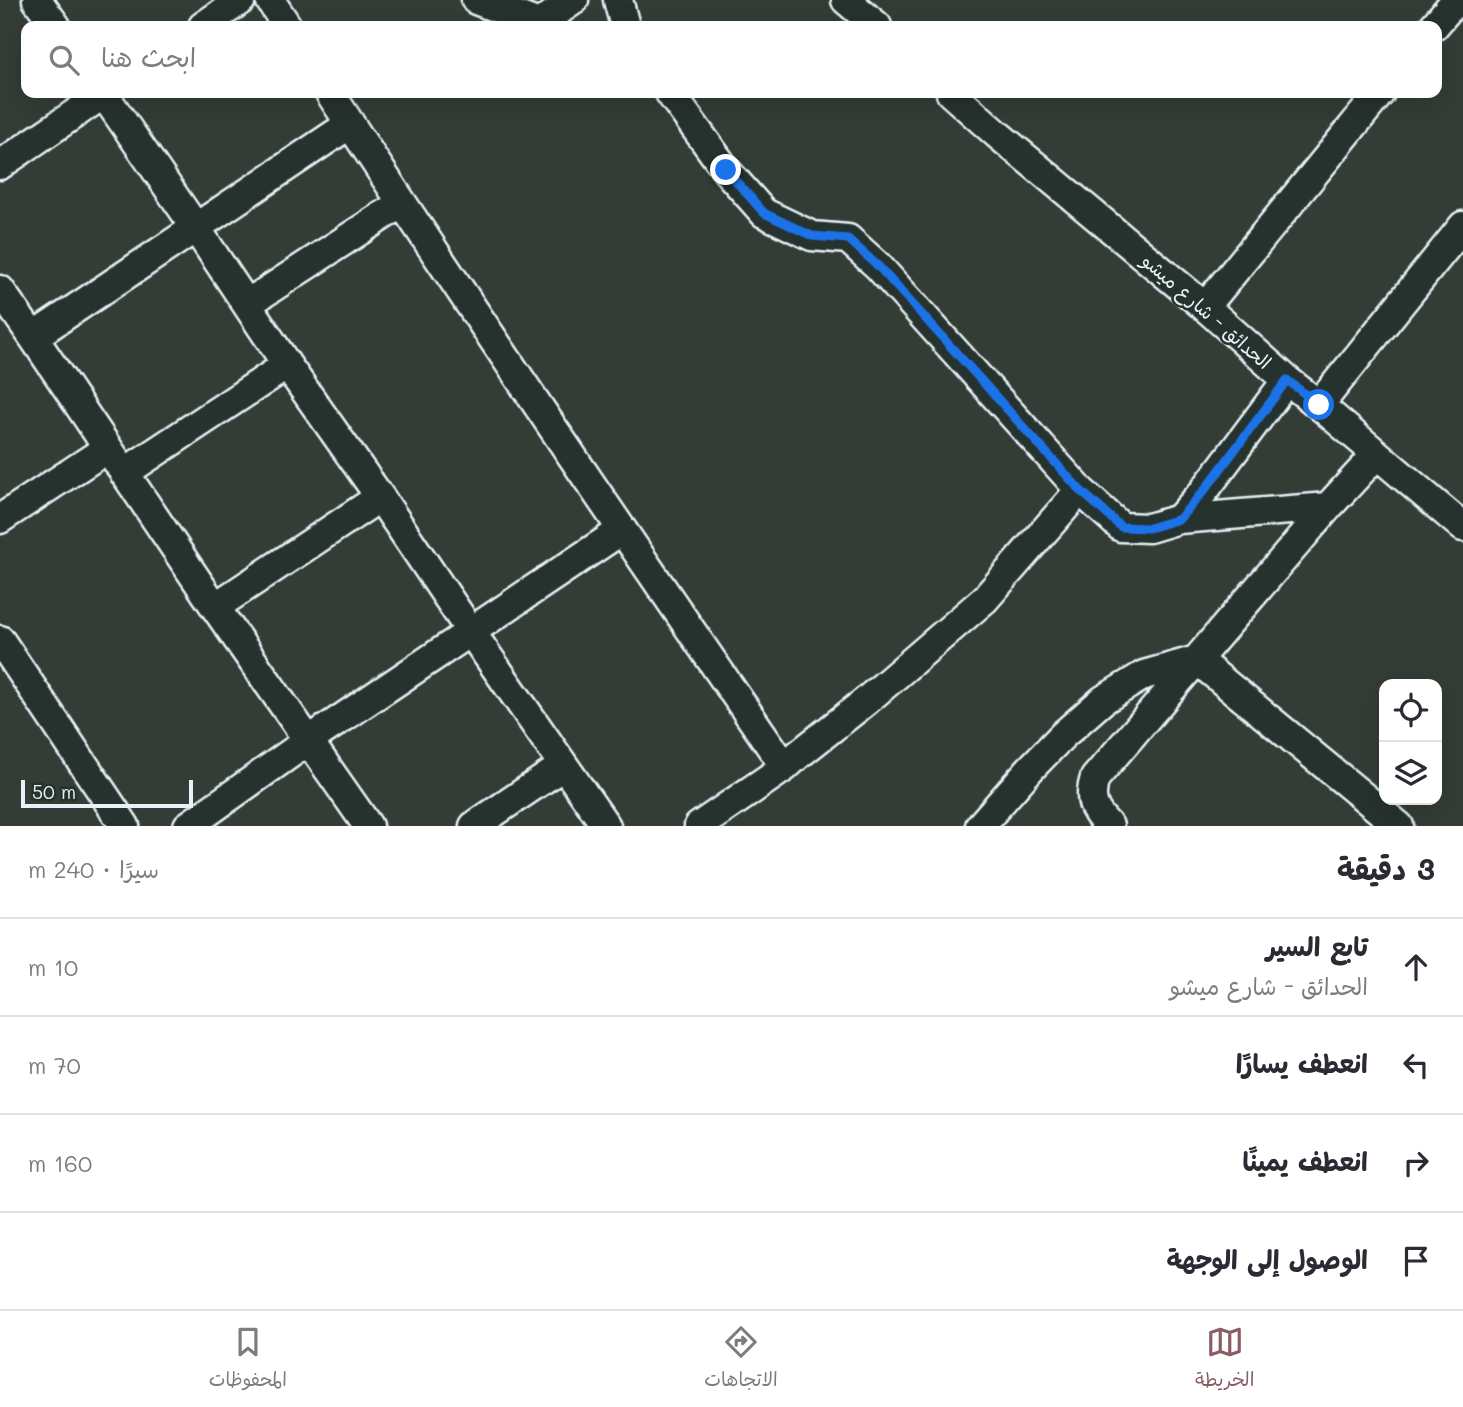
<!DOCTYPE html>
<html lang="ar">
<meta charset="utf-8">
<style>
body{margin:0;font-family:Mali,"Playpen Sans Arabic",sans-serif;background:#f2f2f3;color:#2b2b33;direction:rtl}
.controls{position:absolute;right:21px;bottom:21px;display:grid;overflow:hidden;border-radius:14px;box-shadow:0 7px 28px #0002}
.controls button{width:63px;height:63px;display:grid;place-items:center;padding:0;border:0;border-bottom:2px solid #e1e1e2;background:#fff;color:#2b2b33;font:35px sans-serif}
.scale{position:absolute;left:21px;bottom:18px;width:172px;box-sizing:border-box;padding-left:7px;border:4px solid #e8f1f8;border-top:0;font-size:19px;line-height:24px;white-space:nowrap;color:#e8f1f8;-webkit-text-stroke:5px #26332d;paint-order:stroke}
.stop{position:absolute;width:21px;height:21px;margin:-16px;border:5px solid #1a73e8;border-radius:50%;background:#fff}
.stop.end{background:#1a73e8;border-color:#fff;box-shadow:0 2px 7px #0008}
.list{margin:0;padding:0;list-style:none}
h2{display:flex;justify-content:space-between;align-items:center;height:91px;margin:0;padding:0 28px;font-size:30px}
h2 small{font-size:23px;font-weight:400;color:#7c7c81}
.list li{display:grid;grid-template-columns:46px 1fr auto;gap:21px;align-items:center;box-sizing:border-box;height:98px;padding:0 28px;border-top:2px solid #e1e1e2}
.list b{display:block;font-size:26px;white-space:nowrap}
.list p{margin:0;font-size:23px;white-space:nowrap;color:#7c7c81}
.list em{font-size:23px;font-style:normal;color:#7c7c81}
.icon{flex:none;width:38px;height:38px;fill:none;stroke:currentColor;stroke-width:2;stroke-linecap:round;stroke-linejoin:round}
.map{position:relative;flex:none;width:1463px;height:826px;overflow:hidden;direction:ltr}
.search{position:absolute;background:#fff;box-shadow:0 7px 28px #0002;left:21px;right:21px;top:21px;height:77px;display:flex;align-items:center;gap:18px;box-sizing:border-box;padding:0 24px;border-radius:14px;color:#7c7c81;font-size:26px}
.sheet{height:483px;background:#fff}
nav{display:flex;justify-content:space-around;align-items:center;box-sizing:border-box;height:98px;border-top:2px solid #e1e1e2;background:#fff;font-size:19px;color:#7c7c81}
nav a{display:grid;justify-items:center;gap:4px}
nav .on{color:#8a5d65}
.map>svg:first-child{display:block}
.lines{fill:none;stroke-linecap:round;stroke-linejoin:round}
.minor-casing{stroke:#e8f1f8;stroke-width:33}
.minor{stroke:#26332d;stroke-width:28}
.route{stroke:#1a73e8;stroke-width:9}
.labels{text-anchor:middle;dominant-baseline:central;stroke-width:5;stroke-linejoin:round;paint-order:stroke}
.street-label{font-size:19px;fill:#e8f1f8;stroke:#26332d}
</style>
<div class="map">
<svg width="1463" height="826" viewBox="0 0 1463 826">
<rect width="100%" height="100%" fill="#333c35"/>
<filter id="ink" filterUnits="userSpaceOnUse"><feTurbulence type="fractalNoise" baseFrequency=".0143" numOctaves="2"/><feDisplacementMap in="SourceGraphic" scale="14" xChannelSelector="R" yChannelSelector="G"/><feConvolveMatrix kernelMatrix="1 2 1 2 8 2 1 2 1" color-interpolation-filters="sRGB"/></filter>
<g filter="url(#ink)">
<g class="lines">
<g class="minor-casing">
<path id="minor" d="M37,0L56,26
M270,0L287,26
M476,0L539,24L574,0
M618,0L625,26
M846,0L877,26
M203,26L241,0
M1434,26L1456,0
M103,93L196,228L287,365L380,497L471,632L606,826
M330,93C478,320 631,544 785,767
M670,93L726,170L764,213L812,236L848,239L878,266L1080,490L1121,527L1149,528L1179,519L1204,491L1287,380
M951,93L997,134L1205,307L1287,380L1319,405L1463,527
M0,165L105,93
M0,290L33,337L215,607L368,826
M247,304L402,203
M1205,307L1380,93
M33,337L350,124
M1319,405L1463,226
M124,473L287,365
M0,519L108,448
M1179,519L1328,507
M215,607L380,497
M0,640L125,826
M188,826L308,741L622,530
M474,826L563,766
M699,826L785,767L798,755L866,701L985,599L1080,490
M980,826L1030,769L1063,735L1103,700L1144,675L1197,660L1399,826
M1109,826C1093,811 1088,799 1095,778L1328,507L1377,454"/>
</g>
<use href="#minor" class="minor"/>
</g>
</g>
<g class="lines" filter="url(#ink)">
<path class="route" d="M726,170L764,213L812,236L848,239L878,266L1080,490L1121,527L1149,528L1179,519L1204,491L1287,380L1319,405"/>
</g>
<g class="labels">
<g class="street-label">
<text transform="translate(1207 311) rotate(41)">الحدائق - شارع ميشو</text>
</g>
</g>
</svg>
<div class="controls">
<button><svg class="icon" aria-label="locate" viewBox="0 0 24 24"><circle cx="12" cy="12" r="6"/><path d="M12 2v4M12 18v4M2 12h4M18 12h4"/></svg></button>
<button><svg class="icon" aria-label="layers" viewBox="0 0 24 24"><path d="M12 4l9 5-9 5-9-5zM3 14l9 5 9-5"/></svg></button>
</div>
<div class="scale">50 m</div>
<div class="stop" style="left:1319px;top:405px"></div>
<div class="stop end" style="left:726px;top:170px"></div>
<div class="search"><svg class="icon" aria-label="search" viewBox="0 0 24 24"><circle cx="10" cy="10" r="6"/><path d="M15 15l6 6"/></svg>ابحث هنا</div>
</div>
<section class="sheet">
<h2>3 دقيقة<small>سيرًا · 240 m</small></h2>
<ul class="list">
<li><svg class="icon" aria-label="ahead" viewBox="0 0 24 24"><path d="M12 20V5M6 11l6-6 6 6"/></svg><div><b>تابع السير</b><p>الحدائق - شارع ميشو</p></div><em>10 m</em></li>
<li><svg class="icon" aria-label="left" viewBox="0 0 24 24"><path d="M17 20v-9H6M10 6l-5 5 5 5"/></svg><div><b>انعطف يسارًا</b></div><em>70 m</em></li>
<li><svg class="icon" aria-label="right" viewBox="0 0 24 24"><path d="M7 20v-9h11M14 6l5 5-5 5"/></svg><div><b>انعطف يمينًا</b></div><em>160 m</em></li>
<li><svg class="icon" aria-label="arrive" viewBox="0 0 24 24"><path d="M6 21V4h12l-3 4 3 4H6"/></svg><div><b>الوصول إلى الوجهة</b></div></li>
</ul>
</section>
<nav>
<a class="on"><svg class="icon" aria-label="map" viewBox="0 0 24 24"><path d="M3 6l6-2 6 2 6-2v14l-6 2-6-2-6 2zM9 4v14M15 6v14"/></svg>الخريطة</a>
<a><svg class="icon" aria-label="directions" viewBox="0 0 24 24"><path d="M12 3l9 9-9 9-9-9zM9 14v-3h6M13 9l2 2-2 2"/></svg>الاتجاهات</a>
<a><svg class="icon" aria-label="saved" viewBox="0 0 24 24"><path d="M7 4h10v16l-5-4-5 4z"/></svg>المحفوظات</a>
</nav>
